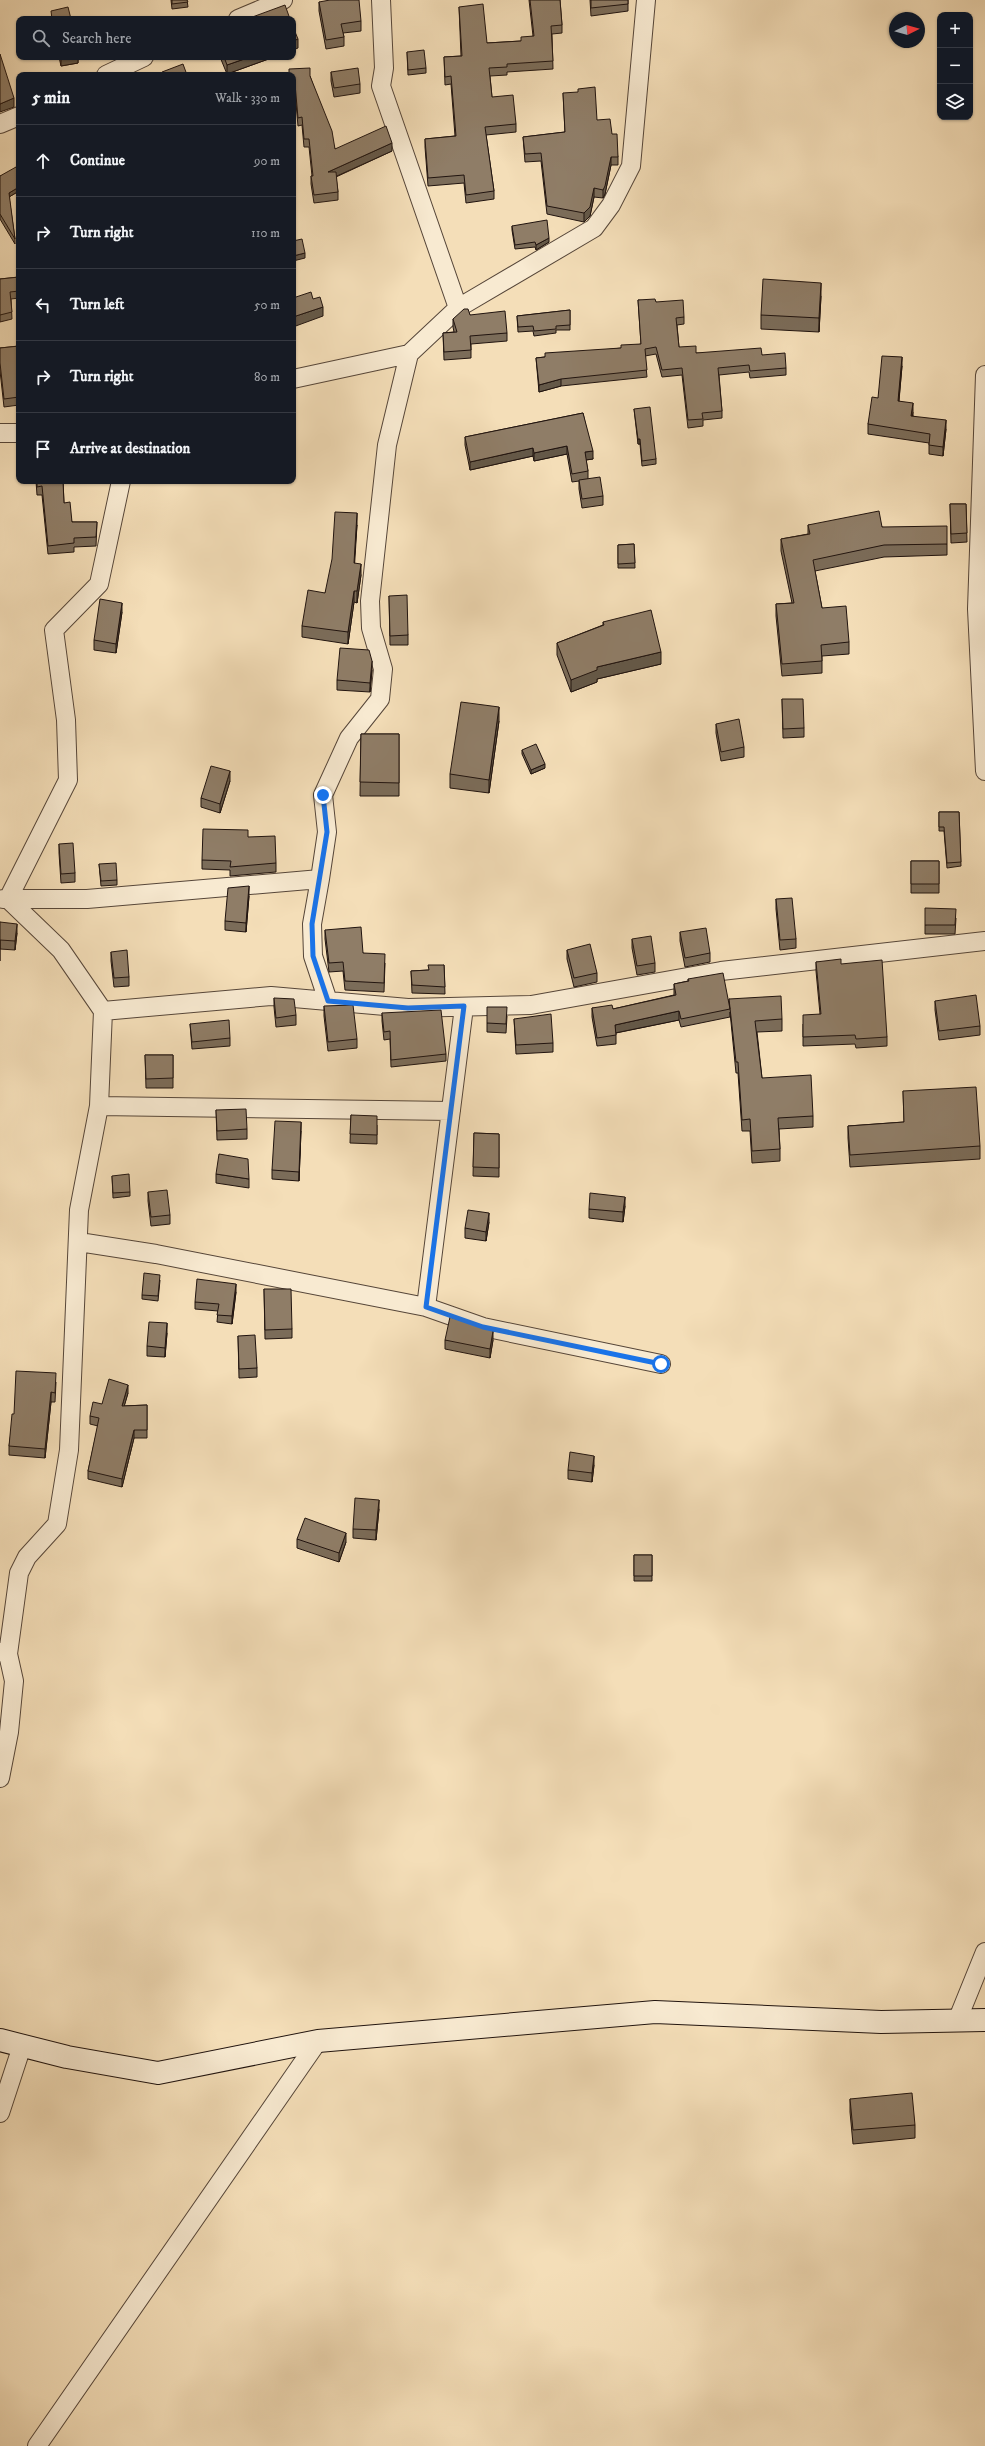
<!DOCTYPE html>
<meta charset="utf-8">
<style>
body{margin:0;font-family:"IM FELL DW Pica",serif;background:#242831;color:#f1f3f6}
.controls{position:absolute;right:12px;top:12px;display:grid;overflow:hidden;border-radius:8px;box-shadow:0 1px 3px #0004}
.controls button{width:36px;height:36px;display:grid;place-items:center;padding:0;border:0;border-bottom:1px solid #363941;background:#171b24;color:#f1f3f6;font:20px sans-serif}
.compass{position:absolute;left:889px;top:12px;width:36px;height:36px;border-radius:50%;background:#171b24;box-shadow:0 1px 3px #0004;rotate:85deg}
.stop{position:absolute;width:12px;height:12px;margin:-9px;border:3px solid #1a73e8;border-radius:50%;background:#fff}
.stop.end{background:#1a73e8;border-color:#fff;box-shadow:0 1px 4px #0008}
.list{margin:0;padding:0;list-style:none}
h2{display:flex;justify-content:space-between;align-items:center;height:52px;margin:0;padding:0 16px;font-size:17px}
h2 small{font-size:13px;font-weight:400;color:#9ea1a6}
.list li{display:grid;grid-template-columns:26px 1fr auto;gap:12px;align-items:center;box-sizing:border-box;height:72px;padding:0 16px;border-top:1px solid #363941}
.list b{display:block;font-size:15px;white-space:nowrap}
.list em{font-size:13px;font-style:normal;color:#9ea1a6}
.icon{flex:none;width:22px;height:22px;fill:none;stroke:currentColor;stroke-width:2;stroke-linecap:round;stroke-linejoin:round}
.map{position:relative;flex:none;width:985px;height:2446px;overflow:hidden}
.search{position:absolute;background:#171b24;box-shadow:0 1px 3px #0004;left:16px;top:16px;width:280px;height:44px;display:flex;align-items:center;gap:10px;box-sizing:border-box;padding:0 14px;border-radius:8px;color:#9ea1a6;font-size:15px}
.panel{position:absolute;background:#171b24;box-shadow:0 1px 3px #0004;left:16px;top:72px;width:280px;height:412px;border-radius:8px}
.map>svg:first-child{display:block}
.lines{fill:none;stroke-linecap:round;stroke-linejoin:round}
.street-casing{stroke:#564639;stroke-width:20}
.secondary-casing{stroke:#21140f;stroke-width:24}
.street{stroke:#f8ead1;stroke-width:18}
.secondary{stroke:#f8ead1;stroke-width:22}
.wall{fill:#7b6c59;stroke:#21140f}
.shaded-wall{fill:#645848;stroke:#21140f}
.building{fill:#8f7d67;stroke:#21140f}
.route{stroke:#1a73e8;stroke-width:5}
</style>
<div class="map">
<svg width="985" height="2446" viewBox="0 0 985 2446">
<rect width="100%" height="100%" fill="#f4deb8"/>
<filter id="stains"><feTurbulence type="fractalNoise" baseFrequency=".005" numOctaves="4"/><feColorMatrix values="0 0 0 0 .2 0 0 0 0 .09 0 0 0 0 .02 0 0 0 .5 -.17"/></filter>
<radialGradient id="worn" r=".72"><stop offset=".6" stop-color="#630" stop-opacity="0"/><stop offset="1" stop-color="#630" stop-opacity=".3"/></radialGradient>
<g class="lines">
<g class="street-casing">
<path id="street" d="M381,0L384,68L381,86L458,308
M238,19L283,0
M106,75L144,57
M0,124L19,116
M985,375L977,609L985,771
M293,379L409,354
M0,433H19
M121,481L99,584L54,630L66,720L68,780L8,899L61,950L103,1011L271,996L408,1008L531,1005L721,971L985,941
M320,879L327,832L323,795L349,738L380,699L383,669L371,628L370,601L387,445L409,354L458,308L594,228L611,205L631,166L646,0
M3,899H87L320,879L312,924L313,956L328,1001
M99,1106L451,1111
M79,1242L156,1254L426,1307L483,1327L661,1364
M426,1307L464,1007
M0,1652L8,1654L14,1681L9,1732L0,1778
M8,1654L19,1573L27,1557L57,1524L69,1450L79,1210L99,1106L103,1011
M957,2021L985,1952
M0,2113L22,2046
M37,2446L318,2041"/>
</g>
<g class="secondary-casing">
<path id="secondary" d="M0,2040L67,2057L158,2073L318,2041L655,2012L881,2022L985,2020"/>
</g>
<use href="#street" class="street"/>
<use href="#secondary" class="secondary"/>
</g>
<path class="wall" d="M171,0H187L188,7L172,9Z
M529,0H560L562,25V33L552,34L553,69L507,72V75L490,76L492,97L516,124V132L486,135L494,191V199L466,203L464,183L428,186L425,147V139L455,136L451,84L445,85L444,57L461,56L459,7L487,43L521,41L533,36Z
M590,0H628V11L591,16Z
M319,2L361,21V31L343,33L344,37V46L326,49L319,11Z
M407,52L426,68V73L408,75Z
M59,57H78V63L61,66Z
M220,57H274L227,74Z
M331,72L360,84V93L334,97L331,81Z
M293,75L310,76L335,149L392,151L336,177L338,192V200L314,203L311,184V176H312L309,147H304L302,125L298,126L295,92H293Z
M563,93L597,120L612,134L618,157V165H611L605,194L603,198L594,197L590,216L584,222L547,214L541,161L525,162L523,137L565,132Z
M19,173V191L9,197L15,239V244L0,219V176Z
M512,226L549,242L536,250L535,247L515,249L512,230Z
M19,277V298L11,299L12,319L0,322V279Z
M821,296L819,332L761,329V315Z
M638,300L656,302L684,317V324L677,325L679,347L696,353L762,355L786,368V375L750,378L749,372L719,375L722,411V418L703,420V426L688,428L682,375L662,377L656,354L645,356L647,377L561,386L539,392L536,358L621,348L641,344Z
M570,310V330H556V333L534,336L533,331L518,332L517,316Z
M470,315L507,333V341L471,344V358L444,360L443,333L454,332L453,327V319Z
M19,346V405L4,407L0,371V348Z
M902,366L899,401L913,412V416L946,429L943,456L929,454V443L868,434V424L878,398Z
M634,409L656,459V464L642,466L640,444H638Z
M583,413L593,459L586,460L588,471V479L603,496V505L582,508L579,489V481L572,482L567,454L534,461L533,456L470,470L465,445V437Z
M36,481H63L64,503L72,522H97L96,546L74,547V552L48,554L42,495H37Z
M950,504H966L967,542L951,543Z
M357,525L354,563L361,575L357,603L354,602L348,644L302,637V626L325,593Z
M808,525L882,527L947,544V555L884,557L815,571L822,608L849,642V654L822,656V673L782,676L776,616V604L792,603L781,551V539L808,534Z
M634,544L635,568H618V545Z
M389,596L408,635V645H390Z
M122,612L116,653L94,650V640Z
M603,622L661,664L597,679V682L571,692L557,655V643L603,625Z
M372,670L370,692L337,690V680Z
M782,699L804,728V737L783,738Z
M499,721L489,793L450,788V774Z
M716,724L744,747V757L721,761L716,733Z
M361,734H399V796H360Z
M522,750L545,768L531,774L522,754Z
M230,781L220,813L201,807V798Z
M939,812H959L961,866L947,868L944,831H939Z
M248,837L276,863V872L230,876V870L202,869V860Z
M59,844L75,873V882L61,883L59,853Z
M911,861H939V893H911Z
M99,864L117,880V885L101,886Z
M249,896L246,932L225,930V921Z
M776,899L796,939V948L780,950L776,909Z
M956,918L955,934H925V925Z
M0,922L17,933L15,950L0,949Z
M325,930L363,953L385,963L384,992L345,990L343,971L329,972L325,939Z
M680,932L710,953V962L685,967L680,941Z
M632,939L655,963V972L637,975L632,948Z
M567,950L597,973V982L574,987L567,959Z
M111,952L129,977V986L114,987L111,961Z
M816,962L841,964L887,1037V1046L856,1048L855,1044L803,1046V1024L820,1014L816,971Z
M444,965L445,994L412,993L411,971L429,970Z
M688,979L729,1007V999L782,1019V1031L757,1032L762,1078L813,1116V1127L779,1129L780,1149V1161L752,1163L750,1131H742L738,1073H736L730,1012V1017L681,1027L679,1020L616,1033V1044L597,1046L592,1017V1008L613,1009L674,995V984L688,981Z
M274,998L296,1015V1025L276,1027L274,1007Z
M935,1001L980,1026V1035L939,1040L935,1010Z
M324,1006L357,1039V1048L328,1051L324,1016Z
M382,1013L446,1054V1061L391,1067L390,1039L384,1040L382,1021Z
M507,1016L506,1033L487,1032V1023Z
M514,1019L553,1043V1052L516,1054Z
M190,1024L230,1038V1046L192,1049Z
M145,1055H173V1088H146Z
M903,1091L980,1146V1159L850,1167L848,1138V1126L904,1122Z
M216,1110L247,1129V1139L217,1140Z
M351,1115L377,1125V1144L350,1143Z
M301,1131L299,1181L272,1179V1170Z
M474,1133L499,1134V1177L473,1176Z
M216,1174L249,1179V1188L216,1183Z
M112,1176L130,1192V1196L113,1198Z
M148,1192L170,1215V1224L151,1226L148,1201Z
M625,1206L623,1222L589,1218V1209Z
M489,1222L486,1241L465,1238V1228Z
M160,1280L158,1301L142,1299V1295Z
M264,1289L292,1329V1338L265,1339Z
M236,1292L232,1324L217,1322L218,1311L195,1309V1302Z
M167,1333L165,1357L147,1356V1346Z
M238,1336L257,1368V1377L239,1378Z
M445,1340H493L490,1358L445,1349Z
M56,1382L55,1402H51L45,1458L9,1455V1446L14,1414Z
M128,1393L124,1406L147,1405V1438H134L122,1487L88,1479V1471L98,1426L90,1424V1416L102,1404Z
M594,1465L592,1482L568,1479V1470Z
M379,1509L376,1540L353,1538V1529Z
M297,1539L346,1542L339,1562L297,1548Z
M634,1555H652V1581H634Z
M850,2099L915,2125V2138L853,2144L850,2112Z"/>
<path class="shaded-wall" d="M298,39V48L293,50V41Z
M61,57H78V63L61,66Z
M250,57H274L227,74V65Z
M14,98V107L0,112V104Z
M392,143V151L328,180V172Z
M611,157V165L605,194L603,198V190Z
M19,187V191L9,197V193Z
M594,188V197L590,216L584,222V213Z
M549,238V242L536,250V245Z
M305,253V258L293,261V256Z
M821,283V296L819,332V318Z
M323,307V316L293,327V317Z
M902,357V366L898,410V401Z
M561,379V386L539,392V385Z
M913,403V412L911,425V416Z
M946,420V429L943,456V447Z
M638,439H640V444H638Z
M567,446V454L534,461V453Z
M533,448V456L470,470V462Z
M593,451V459L585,460V452Z
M357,513V525L354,574V563Z
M361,564V575L357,603V591Z
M354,591V602L348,644V632Z
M122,603V612L116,653V644Z
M661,652V664L597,679V682L571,692V680L597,667Z
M372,661V670L370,692V683Z
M499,707V721L489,793V780Z
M545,764V768L531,774V770Z
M230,771V781L220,813V804Z
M249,886V896L246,932V923Z
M17,924V933L15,950V941Z
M679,1011V1020L615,1033V1025Z
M301,1122V1131L299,1181V1172Z
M625,1197V1206L623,1222V1212Z
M489,1213V1222L486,1241V1232Z
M236,1284V1292L232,1324V1316Z
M167,1323V1333L165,1357V1348Z
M493,1331V1340L490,1358V1349Z
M128,1385V1393L122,1414V1406Z
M51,1392V1402L45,1458V1449Z
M134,1430V1438L122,1487V1479Z
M594,1456V1465L592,1482V1473Z
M379,1500V1509L376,1540V1530Z
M346,1533V1542L339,1562V1553Z"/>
<path class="building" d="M172,0H187L188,2L172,4Z
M330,0H359L361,21L341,24L344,37L326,40L319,2Z
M530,0H560L562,25L551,26L553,61L507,64V67L489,68L492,97L513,95L516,124L485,127L494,191L466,195L464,175L428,178L425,139L456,136L451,76L445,77L444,57L462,56L459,7L483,4L487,43L521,41V37L534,36Z
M591,0H628V4L591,8Z
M285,5L290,19H247Z
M68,7L71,19H52L51,11Z
M293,27L298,39L293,41Z
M424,50L426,68L408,70L407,52Z
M0,54L14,98L0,104Z
M224,57H250L227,65Z
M183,64L187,75H163L162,72Z
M310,68V76L332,131L335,149L386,126L392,143L328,172H336L338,192L314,195L311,176H313L309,139H304L302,117L298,118L295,84H293V75H289V69Z
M358,68L360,84L334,88L331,72Z
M595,87L597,120L610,119L612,134H617L618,157H611L605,186L603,190L594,188L590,207L584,213L547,206L541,153L525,154L523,137L565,132L563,93L578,92V89Z
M16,167L19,173V187L9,193L15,239L0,214V176Z
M547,220L549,238L536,245L535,242L515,245L512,226Z
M302,239L305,253L293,256V241Z
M19,277V291L10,292L12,312L0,315V279Z
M763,279L821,283L819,318L761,315Z
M311,292L313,299L320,297L323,307L293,317V298Z
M655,299L656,302L683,300L684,317L676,318L679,347L696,346V353L761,348L762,355L785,353L786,368L750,371L749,365L718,368L722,411L702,413L703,419L688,420L682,368L662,370L656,347L645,349L647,370L561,379L539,385L536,358L545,357V353L621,348V345L641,344L638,300Z
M464,309H468L470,315L505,311L507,333L470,336L471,350L444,352L443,333L457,332L453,319Z
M570,310V325L556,326V329L534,331L533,326L518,327L517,316Z
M19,346V397L4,399L0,363V348Z
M882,356L902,357L898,401L913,403L911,416L946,420L943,447L929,445L930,434L868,424L872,397L878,398Z
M650,407L656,459L642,461L640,439H638L634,409Z
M583,413L593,451L585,452L588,471L572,474L567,446L534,453L533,448L470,462L465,437Z
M600,477L603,496L582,499L579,480Z
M37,481H63L64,503L70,502L72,522H97L96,537L74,538V543L48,546L42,486L37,487Z
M950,504H966L967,533L951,534Z
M879,511L882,527L947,526V544L884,545L813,560L822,608L846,606L849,642L821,645L822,661L782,664L776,604L794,603L781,539L810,534L808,525Z
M335,512L357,513L354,563L361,564L357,591H354L348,632L302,626L308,590L325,593L332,559Z
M634,544L635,563L618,564V545Z
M407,595L408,635L390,636L389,596Z
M100,599L122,603L116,644L94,640Z
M651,610L661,652L597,667V670L571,680L557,643L604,625L603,622Z
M340,648L369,650L372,661L370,683L337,680Z
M782,699H803L804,728L783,729Z
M461,702L499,707L489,780L450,774Z
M739,719L744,747L721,752L716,724Z
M361,734H399V783L360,782Z
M536,744L545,764L531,770L522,750Z
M211,766L230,771L220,804L201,798Z
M939,812H959L961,862L947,863L944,827H939Z
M203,829L248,830V837L275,836L276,863L230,867L231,861L202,860Z
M73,843L75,873L61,874L59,844Z
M911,861H939V884H911Z
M116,863L117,880L101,881L99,864Z
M249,886L246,923L225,921L228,888Z
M792,898L796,939L780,940L776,899Z
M925,908L956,909L955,925H925Z
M0,922L17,924L15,941L0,940V961Z
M361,927L363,953L385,954L384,983L345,981L343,962L329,963L325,930Z
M706,928L710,953L685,958L680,932Z
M651,936L655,963L637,966L632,939Z
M590,944L597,973L574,978L567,950Z
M127,950L129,977L114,978L111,952Z
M841,959V964L882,960L887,1037L856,1039L855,1035L803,1037V1015L821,1014L816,962Z
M428,965H444L445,987L412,985L411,971L429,970Z
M723,973L730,1009L681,1019L679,1011L615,1025L616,1035L597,1038L592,1008L612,1005L613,1009L676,995L674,984L689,981L688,979Z
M976,995L980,1026L939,1031L935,1001Z
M781,996L782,1019L755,1021L762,1078L811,1075L813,1116L778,1118L780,1149L752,1151L750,1119L742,1120L738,1062H736L729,999Z
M274,998L294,999L296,1015L276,1018Z
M353,1005L357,1039L328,1042L324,1006Z
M487,1007H507L506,1024L487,1023Z
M441,1010L446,1054L391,1060L390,1031L384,1032L382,1013Z
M551,1014L553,1043L516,1045L514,1019Z
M229,1020L230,1038L192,1042L190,1024Z
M145,1055H173V1078L146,1079Z
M976,1087L980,1146L850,1155L848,1126L904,1122L903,1091Z
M246,1109L247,1129L217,1131L216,1110Z
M351,1115L377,1116V1135L350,1134Z
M275,1121L301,1122L299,1172L272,1170Z
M474,1133L499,1134V1168L473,1167Z
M219,1154L248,1159L249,1179L216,1174Z
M129,1174L130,1192L113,1193L112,1176Z
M167,1190L170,1215L151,1217L148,1192Z
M590,1193L625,1197L623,1212L589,1209Z
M468,1210L489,1213L486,1232L465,1228Z
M144,1273L160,1275L158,1296L142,1295Z
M197,1279L236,1284L232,1316L217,1315L219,1304L195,1302Z
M264,1289H291L292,1329L265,1330Z
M450,1317L493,1331L490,1349L445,1340Z
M149,1322L167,1323L165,1348L147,1346Z
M255,1335L257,1368L239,1369L238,1336Z
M16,1371L56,1373L55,1393L51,1392L45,1449L9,1446L12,1414H14Z
M109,1379L128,1385L122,1406L147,1405V1430H134L122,1479L88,1471L99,1418L90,1416L93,1402L102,1404Z
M570,1452L594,1456L592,1473L568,1470Z
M355,1498L379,1500L376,1530L353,1529Z
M305,1518L346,1533L339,1553L297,1539Z
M634,1555H652V1576H634Z
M912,2093L915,2125L853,2130L850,2099Z"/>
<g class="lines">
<path class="route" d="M323,795L327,832L312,924L313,956L328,1001L408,1008L464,1006L426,1307L483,1327L661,1364"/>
</g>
<rect width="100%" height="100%" filter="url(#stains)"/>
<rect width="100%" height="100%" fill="url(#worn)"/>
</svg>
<div class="controls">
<button>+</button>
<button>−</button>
<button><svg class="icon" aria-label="layers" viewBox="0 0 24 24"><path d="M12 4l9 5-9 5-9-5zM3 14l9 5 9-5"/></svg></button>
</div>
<svg class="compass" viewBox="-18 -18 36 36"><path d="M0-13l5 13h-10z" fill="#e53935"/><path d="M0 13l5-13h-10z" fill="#9ea1a6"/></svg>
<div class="stop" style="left:661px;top:1364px"></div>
<div class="stop end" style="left:323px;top:795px"></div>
<div class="search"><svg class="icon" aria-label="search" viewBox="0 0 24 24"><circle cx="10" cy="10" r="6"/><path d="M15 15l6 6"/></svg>Search here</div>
<section class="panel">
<h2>5 min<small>Walk · 330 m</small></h2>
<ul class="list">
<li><svg class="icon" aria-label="ahead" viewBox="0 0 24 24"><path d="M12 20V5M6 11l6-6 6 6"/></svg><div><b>Continue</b></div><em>90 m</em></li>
<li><svg class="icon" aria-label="right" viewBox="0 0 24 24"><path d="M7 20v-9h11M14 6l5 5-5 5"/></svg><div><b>Turn right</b></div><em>110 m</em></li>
<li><svg class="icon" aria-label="left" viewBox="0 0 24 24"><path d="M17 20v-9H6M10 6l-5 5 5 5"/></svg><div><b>Turn left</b></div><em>50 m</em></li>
<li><svg class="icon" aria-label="right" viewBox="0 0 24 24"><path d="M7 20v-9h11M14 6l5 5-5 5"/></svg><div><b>Turn right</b></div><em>80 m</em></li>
<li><svg class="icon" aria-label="arrive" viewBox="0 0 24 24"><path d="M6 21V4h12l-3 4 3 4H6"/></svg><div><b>Arrive at destination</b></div></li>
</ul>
</section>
</div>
